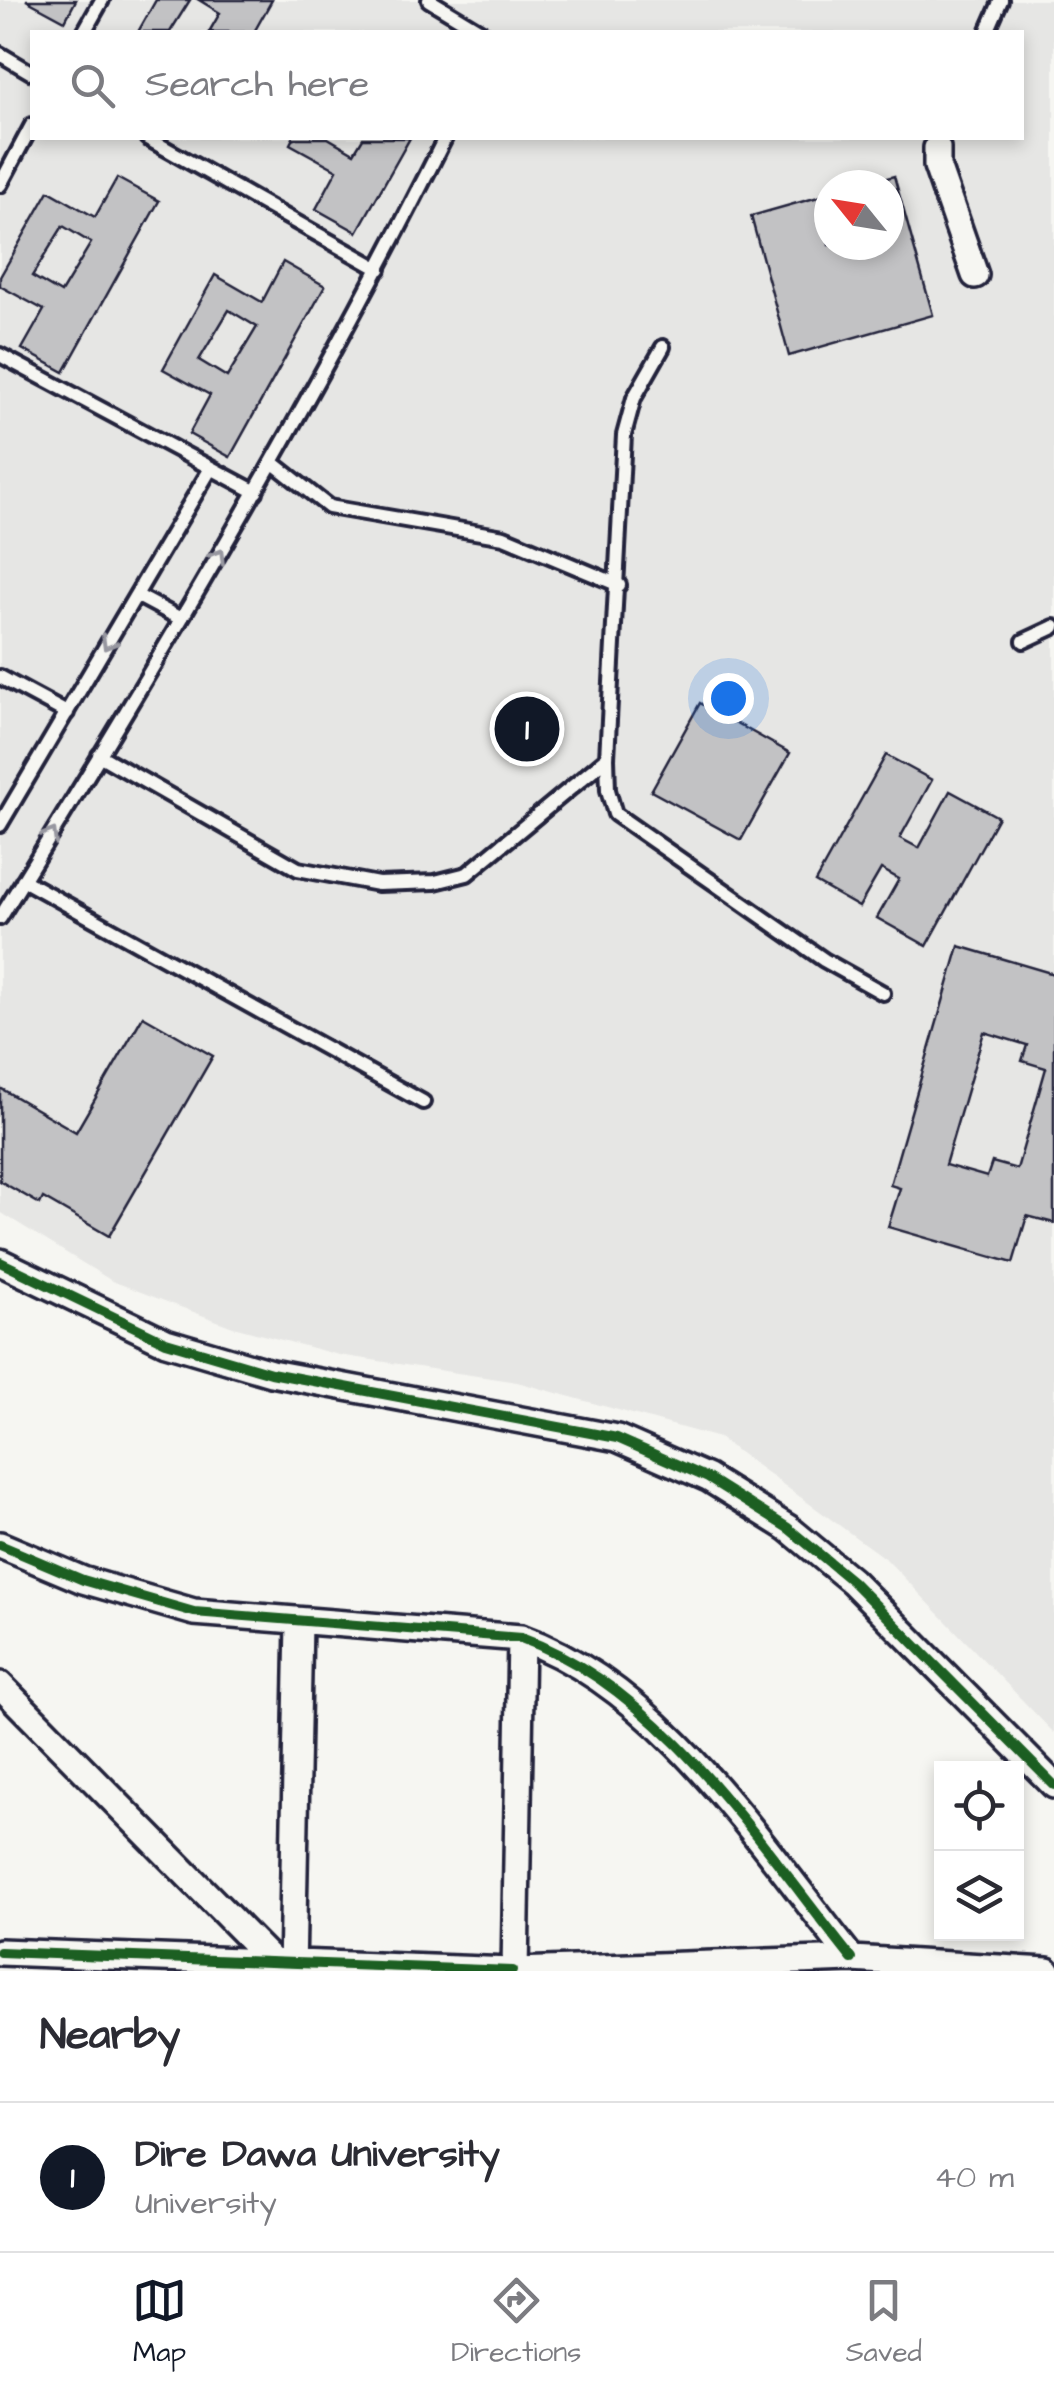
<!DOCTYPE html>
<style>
body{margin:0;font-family:"Architects Daughter",sans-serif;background:#f2f2f3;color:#2b2b33}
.controls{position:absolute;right:30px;bottom:30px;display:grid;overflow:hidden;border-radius:0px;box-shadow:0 5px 15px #0003}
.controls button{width:90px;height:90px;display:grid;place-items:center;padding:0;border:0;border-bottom:2px solid #e1e1e2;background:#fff;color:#2b2b33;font:50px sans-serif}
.compass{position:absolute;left:814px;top:170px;width:90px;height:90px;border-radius:50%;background:#fff;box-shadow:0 5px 15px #0003;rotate:300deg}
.you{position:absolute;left:728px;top:698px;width:35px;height:35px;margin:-25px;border:8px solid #fff;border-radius:50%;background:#1a73e8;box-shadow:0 0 0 15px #1a73e833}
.badge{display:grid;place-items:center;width:65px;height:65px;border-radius:50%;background:#111827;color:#fff;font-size:32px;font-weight:700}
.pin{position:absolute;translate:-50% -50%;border:5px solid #fff;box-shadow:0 2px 10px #0006}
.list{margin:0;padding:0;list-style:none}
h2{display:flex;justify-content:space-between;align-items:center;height:130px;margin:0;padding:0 40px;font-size:42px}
h2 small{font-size:32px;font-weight:400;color:#7c7c81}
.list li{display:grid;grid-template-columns:65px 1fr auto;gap:30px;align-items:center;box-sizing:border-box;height:150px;padding:0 40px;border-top:2px solid #e1e1e2}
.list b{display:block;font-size:38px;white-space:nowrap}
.list p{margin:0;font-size:32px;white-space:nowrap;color:#7c7c81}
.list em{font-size:32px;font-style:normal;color:#7c7c81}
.icon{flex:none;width:55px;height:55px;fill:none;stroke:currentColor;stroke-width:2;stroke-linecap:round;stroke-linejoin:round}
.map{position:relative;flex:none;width:1054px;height:1971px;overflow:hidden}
.search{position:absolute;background:#fff;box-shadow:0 5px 15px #0003;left:30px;right:30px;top:30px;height:110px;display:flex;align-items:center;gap:25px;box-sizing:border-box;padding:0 35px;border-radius:0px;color:#7c7c81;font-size:38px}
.sheet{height:280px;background:#fff}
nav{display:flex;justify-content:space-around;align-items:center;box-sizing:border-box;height:140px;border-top:2px solid #e1e1e2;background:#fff;font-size:28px;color:#7c7c81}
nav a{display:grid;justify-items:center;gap:5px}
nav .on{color:#111827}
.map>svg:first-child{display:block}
.built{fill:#e6e6e4;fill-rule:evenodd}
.building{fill:#c2c2c4;stroke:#22223b;stroke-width:2.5;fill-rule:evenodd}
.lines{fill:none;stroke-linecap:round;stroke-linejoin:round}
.service-casing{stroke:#22223b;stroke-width:20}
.minor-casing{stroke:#22223b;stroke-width:32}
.service{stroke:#f6f6f2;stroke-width:12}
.minor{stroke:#f6f6f2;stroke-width:25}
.cycleway-casing{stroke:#f6f6f2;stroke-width:16}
.cycleway{stroke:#1b5e20;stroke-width:10}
.oneway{stroke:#9797a0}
</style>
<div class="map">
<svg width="1054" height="1971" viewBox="0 0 1054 1971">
<rect width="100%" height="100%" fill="#f6f6f2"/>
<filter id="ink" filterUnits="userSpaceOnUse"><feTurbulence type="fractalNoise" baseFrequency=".01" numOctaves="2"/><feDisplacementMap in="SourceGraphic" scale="20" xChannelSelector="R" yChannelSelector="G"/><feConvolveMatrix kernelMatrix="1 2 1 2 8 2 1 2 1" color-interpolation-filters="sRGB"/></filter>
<g filter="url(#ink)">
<path class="built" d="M0,0H1054V1733L887,1560L719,1438L517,1382L339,1355L233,1327L112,1281L0,1212ZM32,32H1022V138H32ZM829,185H889V245H829Z"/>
<path class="building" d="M26,0H76L65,21Z
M156,0H190L170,32H138Z
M199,0H272L254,32H209L220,13Z
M293,138H328L354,153L363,138H410L357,232L316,209L337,170L290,144Z
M894,176L933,315L789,356L751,216L829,194V245H889V185H862Z
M117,178L159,201L64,372L22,349L44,310L0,286V277L49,191L95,217ZM63,226L91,243L61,293L32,276Z
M283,262L325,286L230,457L189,434L210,395L163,369L215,275L262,302ZM229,310L257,327L227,377L199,360Z
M700,703L790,753L741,840L651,791Z
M886,755L932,780L900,838L919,848L950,791L998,817L927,946L877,918L899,879L881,869L859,907L815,882Z
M959,946L1054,974V1223L1027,1216L1013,1263L888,1227L900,1188L890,1185ZM984,1032L1027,1045L1022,1061L1046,1068L1017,1169L992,1162L987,1177L945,1165Z
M143,1016L213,1056L109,1236L43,1198L40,1204L0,1181V1088L76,1132Z"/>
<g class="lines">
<g class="service-casing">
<path id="service" d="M429,0L482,32
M84,32L102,0
M987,32L1001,0
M0,54L32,73
M147,138L379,269
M0,185L32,125
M663,347L634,398L624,435L607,758L608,790L615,814L824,960L883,993
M0,355L256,492
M272,462L329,507L504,537L619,585
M136,595L181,619
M1024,641L1054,627
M0,677L67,713
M99,755L298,869L378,884L435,882L467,874L607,758
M0,825L211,468
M23,880L423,1102
M0,918C158,663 311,406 445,138"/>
</g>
<g class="minor-casing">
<path id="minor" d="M937,148V166L975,275
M0,1262L166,1342L271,1373L617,1438L708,1478L788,1528L852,1581L1054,1785
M0,1545L83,1580L194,1612L521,1638C662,1688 761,1846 852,1959
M0,1685L275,1964
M0,1952L512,1971
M292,1971L299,1623
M515,1971L521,1638
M517,1971L852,1959L1047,1971"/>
</g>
<use href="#service" class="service"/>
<use href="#minor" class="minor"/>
<g class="cycleway-casing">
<path id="cycleway" d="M0,1262L166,1342L271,1373L617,1438L708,1478L788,1528L852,1581L1054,1785
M0,1545L83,1580L194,1612L521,1638C662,1688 761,1846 852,1959
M0,1952L512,1971"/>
</g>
<use href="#cycleway" class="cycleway"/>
</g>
<defs><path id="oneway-chevron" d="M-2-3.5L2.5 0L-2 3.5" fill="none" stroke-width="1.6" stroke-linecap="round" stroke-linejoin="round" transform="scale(2.5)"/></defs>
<g class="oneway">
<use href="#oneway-chevron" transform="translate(218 556) rotate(-59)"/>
<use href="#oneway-chevron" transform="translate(108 643) rotate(120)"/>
<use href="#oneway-chevron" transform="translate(51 835) rotate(-59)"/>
</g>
</g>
</svg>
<div class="controls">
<button><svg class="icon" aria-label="locate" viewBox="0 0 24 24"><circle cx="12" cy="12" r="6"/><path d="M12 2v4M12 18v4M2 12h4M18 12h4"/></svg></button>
<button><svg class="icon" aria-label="layers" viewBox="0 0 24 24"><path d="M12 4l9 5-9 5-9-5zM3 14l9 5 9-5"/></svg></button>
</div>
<svg class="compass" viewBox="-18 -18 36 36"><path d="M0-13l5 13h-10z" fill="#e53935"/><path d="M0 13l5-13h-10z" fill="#7c7c81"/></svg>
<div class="you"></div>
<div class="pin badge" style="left:527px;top:729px">1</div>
<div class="search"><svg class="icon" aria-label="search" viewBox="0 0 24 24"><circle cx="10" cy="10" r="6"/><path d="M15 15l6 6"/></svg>Search here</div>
</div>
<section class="sheet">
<h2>Nearby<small></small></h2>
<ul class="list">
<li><span class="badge">1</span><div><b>Dire Dawa University</b><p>University</p></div><em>40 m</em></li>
</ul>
</section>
<nav>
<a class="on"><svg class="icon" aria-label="map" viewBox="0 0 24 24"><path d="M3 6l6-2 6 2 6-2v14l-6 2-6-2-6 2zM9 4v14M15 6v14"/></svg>Map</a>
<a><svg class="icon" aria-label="directions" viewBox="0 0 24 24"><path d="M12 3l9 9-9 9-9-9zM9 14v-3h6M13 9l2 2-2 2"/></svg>Directions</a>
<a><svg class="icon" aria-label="saved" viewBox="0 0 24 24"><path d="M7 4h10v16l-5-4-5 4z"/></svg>Saved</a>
</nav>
